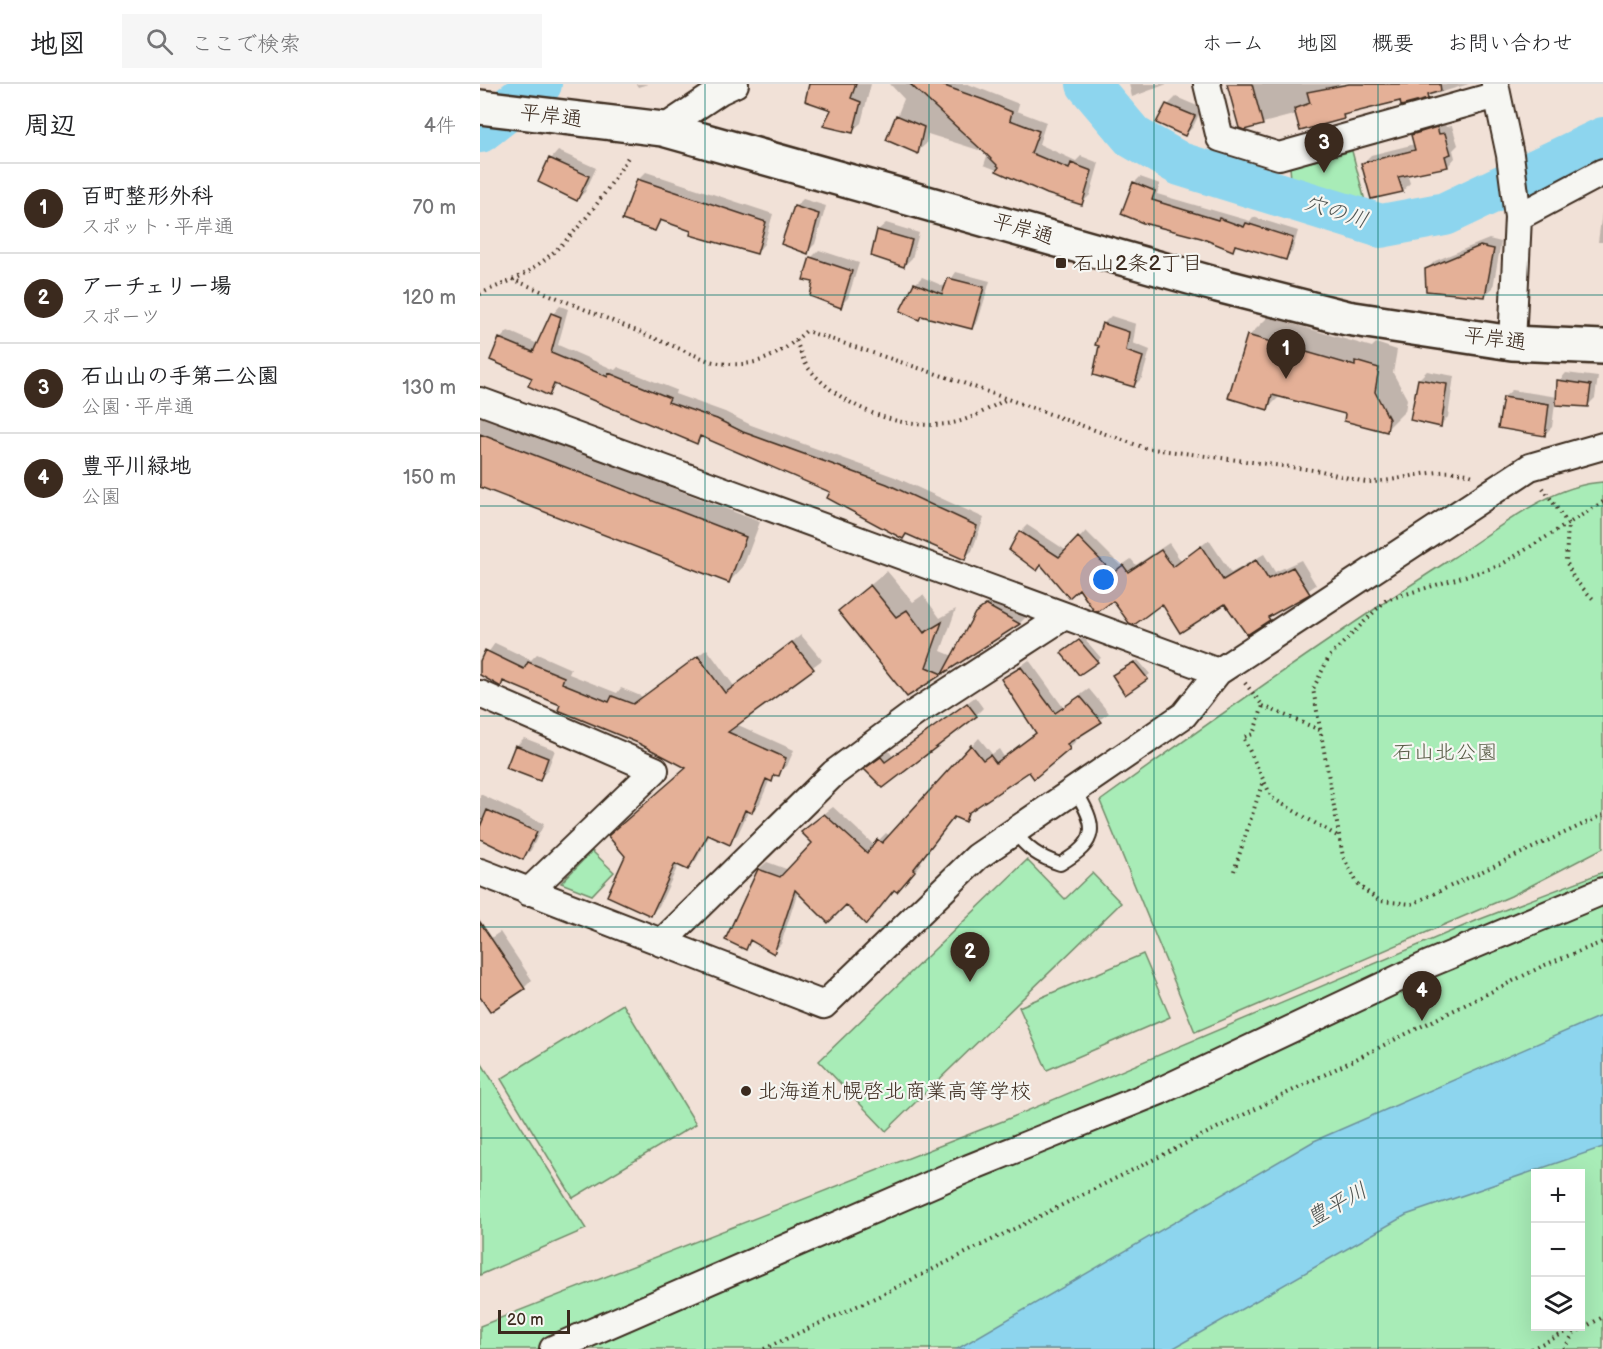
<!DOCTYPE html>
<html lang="ja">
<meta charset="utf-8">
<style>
body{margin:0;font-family:"Balsamiq Sans","Klee One",sans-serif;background:#f6f6f6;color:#202124}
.controls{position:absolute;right:18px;bottom:18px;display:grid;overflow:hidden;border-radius:0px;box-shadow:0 6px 24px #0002}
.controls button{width:54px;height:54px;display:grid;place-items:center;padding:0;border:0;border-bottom:2px solid #e0e0e0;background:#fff;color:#202124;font:30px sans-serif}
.scale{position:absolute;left:18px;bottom:15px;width:72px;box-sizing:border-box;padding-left:6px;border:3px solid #3b2a1e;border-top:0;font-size:16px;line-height:21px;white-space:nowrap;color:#3b2a1e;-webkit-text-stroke:4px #f6f6f2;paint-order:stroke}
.you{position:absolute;left:624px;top:496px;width:21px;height:21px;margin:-15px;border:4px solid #fff;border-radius:50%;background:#1a73e8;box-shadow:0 0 0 9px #1a73e833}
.badge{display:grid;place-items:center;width:39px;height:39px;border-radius:50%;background:#3b2a1e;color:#fff;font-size:20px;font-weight:700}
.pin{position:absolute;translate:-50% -50px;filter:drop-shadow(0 2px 3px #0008)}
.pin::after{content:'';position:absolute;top:32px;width:21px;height:18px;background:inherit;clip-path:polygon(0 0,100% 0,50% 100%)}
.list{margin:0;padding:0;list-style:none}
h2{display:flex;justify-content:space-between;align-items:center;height:78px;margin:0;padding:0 24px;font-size:26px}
h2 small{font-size:20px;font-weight:400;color:#757577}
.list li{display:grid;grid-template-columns:39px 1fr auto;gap:18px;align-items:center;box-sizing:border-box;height:90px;padding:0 24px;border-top:2px solid #e0e0e0}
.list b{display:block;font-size:22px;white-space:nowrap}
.list p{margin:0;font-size:20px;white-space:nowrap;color:#757577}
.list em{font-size:20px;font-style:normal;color:#757577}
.icon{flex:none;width:33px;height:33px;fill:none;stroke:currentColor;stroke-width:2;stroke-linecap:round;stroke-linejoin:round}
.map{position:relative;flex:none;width:1123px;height:1265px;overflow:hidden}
header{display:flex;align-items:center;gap:36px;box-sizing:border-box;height:84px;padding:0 30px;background:#fff;border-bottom:2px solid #e0e0e0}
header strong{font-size:28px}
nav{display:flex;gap:33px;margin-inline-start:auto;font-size:21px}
.search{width:420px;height:54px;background:#f6f6f6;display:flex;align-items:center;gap:15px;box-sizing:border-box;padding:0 21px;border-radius:0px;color:#757577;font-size:22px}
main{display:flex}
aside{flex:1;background:#fff}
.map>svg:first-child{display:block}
.green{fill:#a8ecb7;stroke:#728b6a;stroke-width:1.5;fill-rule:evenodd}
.water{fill:#8dd5ee;stroke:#6c919b;stroke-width:1.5}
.shadow{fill:#0003}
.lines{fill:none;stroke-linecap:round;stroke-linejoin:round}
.river{stroke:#8dd5ee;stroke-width:44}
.building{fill:#e4b097;stroke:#3b2a1e;stroke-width:1.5}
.lane-casing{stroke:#3b2a1e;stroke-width:16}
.street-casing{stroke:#3b2a1e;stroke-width:30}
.secondary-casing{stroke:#3b2a1e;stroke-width:38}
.path{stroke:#3b2a1e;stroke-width:4;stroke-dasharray:1.5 4.5;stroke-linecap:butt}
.lane{stroke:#f6f6f2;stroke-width:12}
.street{stroke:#f6f6f2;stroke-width:26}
.secondary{stroke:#f6f6f2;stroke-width:33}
.grid{fill:none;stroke:#0f766e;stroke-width:1.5;stroke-opacity:0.55}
.poi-dot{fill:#3b2a1e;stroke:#f6f6f2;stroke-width:2}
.labels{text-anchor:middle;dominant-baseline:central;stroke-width:4.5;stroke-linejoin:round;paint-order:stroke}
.street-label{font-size:21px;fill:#3b2a1e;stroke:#f6f6f2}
.poi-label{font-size:21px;fill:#3b2a1e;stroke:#f6f6f2;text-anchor:start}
.park-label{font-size:21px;fill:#565a44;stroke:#f6f6f2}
.water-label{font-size:22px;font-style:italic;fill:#505552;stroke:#f6f6f2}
</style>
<header>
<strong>地図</strong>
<div class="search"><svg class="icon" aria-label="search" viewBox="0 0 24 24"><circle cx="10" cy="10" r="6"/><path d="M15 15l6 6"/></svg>ここで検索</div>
<nav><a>ホーム</a><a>地図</a><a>概要</a><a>お問い合わせ</a></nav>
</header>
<main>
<aside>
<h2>周辺<small>4件</small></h2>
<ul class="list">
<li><span class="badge">1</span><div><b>百町整形外科</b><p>スポット · 平岸通</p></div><em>70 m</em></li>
<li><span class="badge">2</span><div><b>アーチェリー場</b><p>スポーツ</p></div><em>120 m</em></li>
<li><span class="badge">3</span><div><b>石山山の手第二公園</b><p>公園 · 平岸通</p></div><em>130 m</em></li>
<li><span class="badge">4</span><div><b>豊平川緑地</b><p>公園</p></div><em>150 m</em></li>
</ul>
</aside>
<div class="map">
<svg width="1123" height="1265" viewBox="0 0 1123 1265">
<rect width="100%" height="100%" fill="#f1e1d7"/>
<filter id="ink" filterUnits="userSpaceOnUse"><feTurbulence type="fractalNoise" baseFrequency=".0167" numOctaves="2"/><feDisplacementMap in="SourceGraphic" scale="12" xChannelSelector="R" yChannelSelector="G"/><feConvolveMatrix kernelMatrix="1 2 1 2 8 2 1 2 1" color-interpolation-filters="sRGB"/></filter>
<g filter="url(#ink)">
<path class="green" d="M872,67L885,117L811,95L810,83Z
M1123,398V764L1031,812L715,948L620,717C735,634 851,552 971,475C1015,447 1069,401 1123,398Z
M112,767L134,788L112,811L81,799Z
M547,776L585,815L612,789L641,819L406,1047L339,977Z
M1123,788V1265H0V1242L523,1037L998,836ZM1056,1090H1100V1242H1056Z
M663,870L690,933L567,986L539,923Z
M143,920L216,1040L93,1114L21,995Z
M0,977L106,1145L0,1191Z"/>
<path class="water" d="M1123,931V1063L926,1131L692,1265H477L834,1057Z"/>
<path class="shadow" d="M156,0H168L158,3Z
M331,0H391L381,39L372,47Z
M410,0H488L539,20L537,27L566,38L559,60L596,77L601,72L619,79L610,111L602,119L504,81L508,69L448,50L446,60L437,68L408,55L424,15Z
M649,0H687L652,13Z
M751,0H989L922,20L921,16L869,28L863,34L817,30L764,44Z
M696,13L722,24L713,43L705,51L678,39L688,21Z
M964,37L966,43L972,42L978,61L973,66L975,74L968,82L927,90L930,99L923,107L892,113L883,79L891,71L935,60L933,51L941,43Z
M78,67L116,84L105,108L97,115L71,75Z
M166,88L293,130L284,160L277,168L183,136L175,145L158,96Z
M660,93L680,100L677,110L770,137L773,133L818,147L812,168L805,175L758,160L753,165L721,152L663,138L654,99Z
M323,115L346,122L335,160L327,168L315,123Z
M1123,121V158H1118Z
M406,139L439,149L432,174L424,182L398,146Z
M1009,155L1021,158L1013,204L1005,211L947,185L955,177Z
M339,166L379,179L368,214L360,222L335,197L331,174Z
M476,188L510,197L498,237L492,244L435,200L442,193L466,203Z
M80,222L88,225L78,261L135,286L138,283L196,306L195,310L245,328L271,341L415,393L504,434L492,467L484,474L428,449L423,454L351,408L302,388L303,386L223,352L217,359L77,300L68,310L54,294L12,275L20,255L28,247L58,260L73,230Z
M631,232L656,240L653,259L670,266L662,294L654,302L623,240Z
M788,233L892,263L896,259L917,266L913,289L927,315L925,327L906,346L867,329L801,311L787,325L769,252Z
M947,287L974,292L968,333L960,341L939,295Z
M1086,289L1118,293L1115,314L1107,322L1075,319L1072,343L1065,350L1024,313L1032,306L1078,313L1079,297Z
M0,329L280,438L263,483L249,498L0,401Z
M547,441L587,467L606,447L641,482L651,475L656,481L689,459L701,477L729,456L751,489L784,470L795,488L821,476L836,501L767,549L745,518L633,515L599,502L540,448Z
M407,487L433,518L443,511L460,534L476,525L461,567L473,572L496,530L513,514L555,524L540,539L427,611L360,527Z
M321,551L342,576L256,640L314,666L307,682L290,695L280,719L272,728L269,726L258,750L249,759L230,751L216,776L208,785L199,780L179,822L171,830L208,683L82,621L25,596L21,601L0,590V580L15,559L51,576L57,570L91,585L89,590L137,609L141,604L163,613L227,565L254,602Z
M603,553L621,574L600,589L587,566Z
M549,576L583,623L609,605L629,629L595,653L597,656L589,664L494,723L484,736L475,732L440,777L442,779L425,798L415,804L366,819L318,807L301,860L293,868L273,856L265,864L247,856L279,785L287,778L309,786L334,759L331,740L353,723L394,761L406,749L410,752L499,654L512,670L519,665L524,673L557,648L523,595Z
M658,576L670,590L646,609L638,588Z
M495,613L503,624L496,631L403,702L393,679L409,667L413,673Z
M44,654L75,666L67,687L59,695L36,662Z
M0,710L64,740L51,766L43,774L0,754Z
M20,848L52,896L44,904L0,910V861Z"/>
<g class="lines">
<path class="river" d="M608,0L653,53L700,80L901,142L965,130L1123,55
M0,47L60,0"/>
</g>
<path class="building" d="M329,0H376L371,14L381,18L373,49L343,42L351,26L325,17Z
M430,0H459L504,16L532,28L530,36L559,47L551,69L589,85L591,79L612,87L602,121L567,110L516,87L519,83L506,70Z
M747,0H772L783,41L764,46L759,44Z
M869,0H960L961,7L947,11L948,15L921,22L920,17L863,31L864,35L820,47L814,25L830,19L827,8Z
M686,20L715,32L705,52L676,39Z
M416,31L444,43L438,70L406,56Z
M957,43L959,50L965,49L971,70L965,72L968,83L918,93L923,108L891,115L881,79L935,66L931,51Z
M69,74L109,92L97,117L58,98Z
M157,95L286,138L277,170L210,151L211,147L180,136L175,147L142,136Z
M653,98L675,107L672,116L738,136L739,134L764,143L766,139L813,154L806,176L755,161L753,167L721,154L663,139L641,130Z
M314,122L339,130L328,170L301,160Z
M397,146L432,156L424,183L391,172Z
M1000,162L1014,165L1005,213L946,207L945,185Z
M330,173L372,187L361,224L330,212L333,198L323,196Z
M468,194L504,203L492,245L441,232L439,236L420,227L434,199L462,210Z
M71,229L81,233L71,269L128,293L129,289L190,314L188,318L237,335L263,348L407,400L497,442L485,476L426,450L423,455L347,414L350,408L220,352L217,360L74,300L69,312L48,302L52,294L10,276L19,254L53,268Z
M622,239L649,248L646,267L663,273L654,303L613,291L619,262L615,261Z
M767,251L875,282V277L899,284L895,308L909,335L907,348L864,337L865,330L792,311L788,326L748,314Z
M938,295L967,300L961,343L930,336Z
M1077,296L1111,301L1108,323L1076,321Z
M1023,313L1069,320L1065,352L1018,344Z
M0,350L266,453L249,499L0,403Z
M539,447L579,473L598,453L633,489L643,481L648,488L681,466L693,483L721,462L743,496L776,476L788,495L813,483L830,510L788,533L790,536L767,551L745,520L700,549L682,520L654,541L649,539L633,517L618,528L614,527L599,505L589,514L561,481L557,487L529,466Z
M390,501L416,533L427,526L444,549L462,538L446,583L462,590L495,529L506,521L540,540L427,613L358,527Z
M599,556L618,578L599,591L581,569Z
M312,558L334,585L248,648L306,674L299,692L294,691L292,698L286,695L272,729L265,726L250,761L228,751L208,786L195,780L171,832L127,812L145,772L128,752L206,684L158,659L78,626L80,621L23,597L21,603L0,591V577L5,566L44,585L48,578L84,593L82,599L129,618L132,612L153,620L218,572L245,609Z
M654,578L668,595L645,611L632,591Z
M541,583L575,629L600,612L622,638L587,660L590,665L554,695L549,688L488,729L485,738L474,733L433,786L435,787L417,808L414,806L386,841L366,821L348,839L315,806L294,870L270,856L266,866L245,856L278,785L300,793L332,759L321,748L344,730L387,769L397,755L402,759L491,661L503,676L510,671L516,679L556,649L521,595Z
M487,619L497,632L403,704L384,685L401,673L405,678Z
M35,661L68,674L60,697L26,684Z
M7,726L57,748L43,776L0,755V743Z
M0,838L45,905L10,928L0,913Z"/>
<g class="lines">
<g class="lane-casing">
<path id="lane" d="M534,747C547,765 559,773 580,780C620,757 617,742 595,706"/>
</g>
<g class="street-casing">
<path id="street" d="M727,0L740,54L799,72L1017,11
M1015,0L1030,71L1038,133L1032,259
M183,45L240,7L255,0
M1038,133L1123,88
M0,317L738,588
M0,610L175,686L48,808
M0,788L344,921L497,773L704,631L738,588L1050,383L1123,362
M181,859L354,689L435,629L583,533
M73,1265L489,1084L680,1007L949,880L1123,807"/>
</g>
<g class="secondary-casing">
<path id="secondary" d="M0,23L183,45L738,201L867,234L1032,259L1123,263"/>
</g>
<path class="path" d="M32,195L229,277C270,286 295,276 326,247L466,293L665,364L841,387C852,389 883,399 891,398C923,397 962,380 993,392
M0,210C16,202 36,196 51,186C94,156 123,114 150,70
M316,257C320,266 323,278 330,286C363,324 426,350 477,338C494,334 511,323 527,315
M1063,404L1088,440L1086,477L1094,495L1115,517
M1123,418L1019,482L906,516L849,573L833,605L863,773L879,802L900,817L932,820L1123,731
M765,599L783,622L773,650L763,653L792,714L859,753
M783,622L840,646
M754,787L783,697
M284,1265L401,1211L1065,881L1123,858
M1051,1265L1099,1242
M1084,1265L1094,1249L1123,1233"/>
<use href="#lane" class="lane"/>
<use href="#street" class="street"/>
<use href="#secondary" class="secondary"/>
</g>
</g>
<path class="grid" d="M225,0V1265M449,0V1265M674,0V1265M898,0V1265M0,211H1123M0,422H1123M0,632H1123M0,843H1123M0,1054H1123"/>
<g class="poi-dot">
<rect x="575" y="173" width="12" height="12" rx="3"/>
<circle cx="266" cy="1007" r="6"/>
</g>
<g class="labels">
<g class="street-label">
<text transform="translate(71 32) rotate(7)">平岸通</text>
<text transform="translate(543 145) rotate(16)">平岸通</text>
<text transform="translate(1015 255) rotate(7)">平岸通</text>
</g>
<g class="poi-label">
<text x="593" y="179">石山2条2丁目</text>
<text x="278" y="1007">北海道札幌啓北商業高等学校</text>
</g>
<g class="park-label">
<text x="965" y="668">石山北公園</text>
</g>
<g class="water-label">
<text transform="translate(856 128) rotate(17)">穴の川</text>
<text transform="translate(857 1121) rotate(-29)">豊平川</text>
</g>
</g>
</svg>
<div class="controls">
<button>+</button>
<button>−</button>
<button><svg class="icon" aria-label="layers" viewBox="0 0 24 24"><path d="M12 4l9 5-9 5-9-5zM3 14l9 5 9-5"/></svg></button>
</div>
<div class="scale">20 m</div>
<div class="you"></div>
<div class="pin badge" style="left:806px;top:295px">1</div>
<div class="pin badge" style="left:490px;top:898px">2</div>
<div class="pin badge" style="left:844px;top:89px">3</div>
<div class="pin badge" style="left:942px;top:937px">4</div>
</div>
</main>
